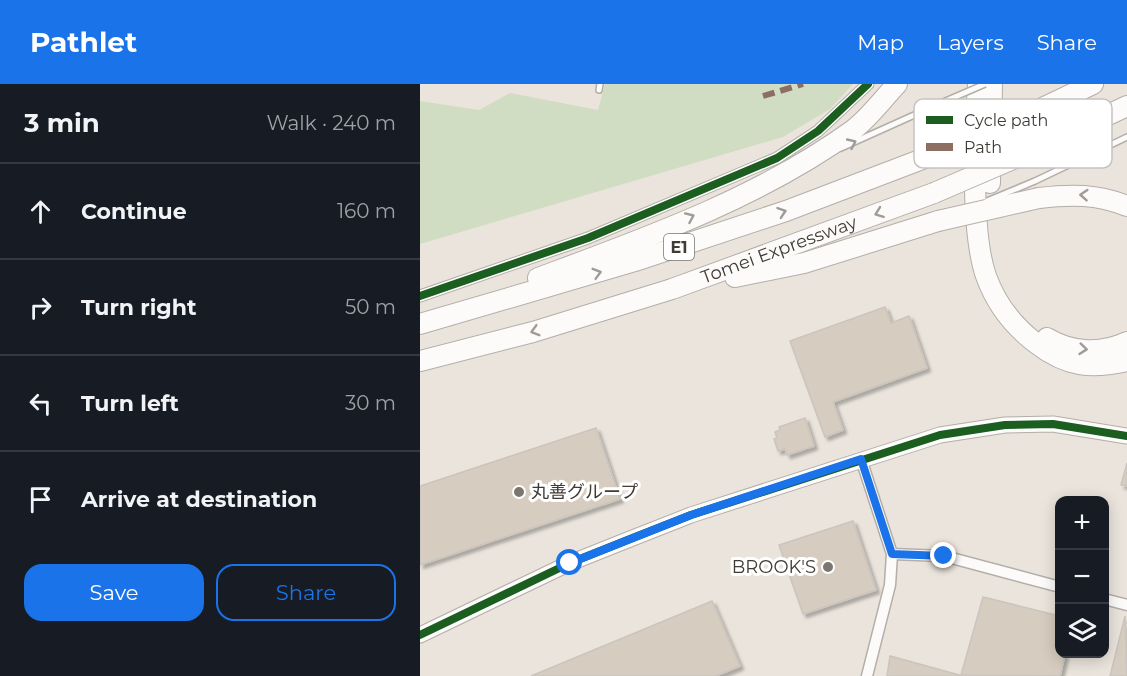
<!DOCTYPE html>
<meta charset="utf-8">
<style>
body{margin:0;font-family:Montserrat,"Noto Sans JP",sans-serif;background:#242831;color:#f1f3f6}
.controls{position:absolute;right:18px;bottom:18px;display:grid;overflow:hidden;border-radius:12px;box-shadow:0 3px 15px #0003}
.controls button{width:54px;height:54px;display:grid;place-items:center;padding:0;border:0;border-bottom:2px solid #363941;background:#171b24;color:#f1f3f6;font:30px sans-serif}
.stop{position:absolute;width:18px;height:18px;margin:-14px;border:4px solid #1a73e8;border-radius:50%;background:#fff}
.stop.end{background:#1a73e8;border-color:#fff;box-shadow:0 2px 6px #0008}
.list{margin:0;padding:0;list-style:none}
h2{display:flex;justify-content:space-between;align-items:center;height:78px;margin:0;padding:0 24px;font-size:26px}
h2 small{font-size:20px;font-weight:400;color:#9ea1a6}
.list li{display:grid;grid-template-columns:39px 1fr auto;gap:18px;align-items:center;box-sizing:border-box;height:96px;padding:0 24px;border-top:2px solid #363941}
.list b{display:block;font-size:22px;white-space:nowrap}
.list em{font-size:20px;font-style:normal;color:#9ea1a6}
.actions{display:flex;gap:12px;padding:18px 24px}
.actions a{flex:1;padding:14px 0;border:2px solid #1a73e8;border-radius:18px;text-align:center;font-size:21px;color:#1a73e8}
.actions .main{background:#1a73e8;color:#fff}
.icon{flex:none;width:33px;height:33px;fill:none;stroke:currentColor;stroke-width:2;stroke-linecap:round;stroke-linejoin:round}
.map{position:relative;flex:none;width:707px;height:592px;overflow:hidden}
header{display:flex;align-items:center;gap:36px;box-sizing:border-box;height:84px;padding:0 30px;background:#1a73e8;color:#fff}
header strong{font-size:28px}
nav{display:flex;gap:33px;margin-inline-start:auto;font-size:21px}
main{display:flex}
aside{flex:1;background:#171b24}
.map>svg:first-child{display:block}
.green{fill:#d1ddc3}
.building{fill:#d6ccbf;stroke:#cac5be;stroke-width:1.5;filter:url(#shadow)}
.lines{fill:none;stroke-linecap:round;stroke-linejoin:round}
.lane-casing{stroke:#b3aea8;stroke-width:8}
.street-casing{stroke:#b3aea8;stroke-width:13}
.secondary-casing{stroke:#b3aea8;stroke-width:17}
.highway-casing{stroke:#b3aea8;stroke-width:22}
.lane{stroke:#fcfbfa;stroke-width:5}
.street{stroke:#fcfbfa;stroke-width:10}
.secondary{stroke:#fcfbfa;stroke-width:15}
.highway{stroke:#fcfbfa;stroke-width:20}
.lane-bridge-casing{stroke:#b3aea8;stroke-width:8;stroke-linecap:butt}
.highway-bridge-casing{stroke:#b3aea8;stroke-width:22;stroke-linecap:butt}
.lane-bridge{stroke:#fcfbfa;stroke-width:5}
.highway-bridge{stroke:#fcfbfa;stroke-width:20}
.quiet{stroke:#8d6e63;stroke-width:6;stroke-dasharray:12 6;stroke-linecap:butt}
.cycleway-casing{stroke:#fff;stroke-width:11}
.cycleway{stroke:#1b5e20;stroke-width:8}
.oneway{stroke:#9e9b98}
.route{stroke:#1a73e8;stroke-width:8}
.poi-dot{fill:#7b766f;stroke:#fff;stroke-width:2}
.labels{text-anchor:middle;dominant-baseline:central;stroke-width:6;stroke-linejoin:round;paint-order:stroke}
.shield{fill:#fff;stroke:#797672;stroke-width:1.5}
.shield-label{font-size:16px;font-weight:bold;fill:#3f3b35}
.street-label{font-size:18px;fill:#3f3b35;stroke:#fff}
.poi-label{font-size:18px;fill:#3f3b35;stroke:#fff;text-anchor:start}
.key{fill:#fff;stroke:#c5c4c2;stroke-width:1.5}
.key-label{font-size:16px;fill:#3f3b35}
</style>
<header>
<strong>Pathlet</strong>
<nav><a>Map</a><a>Layers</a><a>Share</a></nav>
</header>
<main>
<aside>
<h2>3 min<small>Walk · 240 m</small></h2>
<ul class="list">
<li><svg class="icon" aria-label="ahead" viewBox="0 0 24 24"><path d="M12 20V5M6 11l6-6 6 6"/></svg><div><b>Continue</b></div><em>160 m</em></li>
<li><svg class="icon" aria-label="right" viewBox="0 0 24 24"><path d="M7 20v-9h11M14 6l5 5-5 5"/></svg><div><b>Turn right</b></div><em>50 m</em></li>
<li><svg class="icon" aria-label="left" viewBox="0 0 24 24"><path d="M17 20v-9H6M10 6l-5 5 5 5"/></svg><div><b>Turn left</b></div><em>30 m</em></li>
<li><svg class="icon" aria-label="arrive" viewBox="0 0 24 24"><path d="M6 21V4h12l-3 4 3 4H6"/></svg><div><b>Arrive at destination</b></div></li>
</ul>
<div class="actions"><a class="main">Save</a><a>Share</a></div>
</aside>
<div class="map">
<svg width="707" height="592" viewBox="0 0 707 592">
<defs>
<filter id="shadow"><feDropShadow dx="3.5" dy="3.5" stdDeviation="1.5" flood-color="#0004"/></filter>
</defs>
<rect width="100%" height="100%" fill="#eae4dc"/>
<path class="green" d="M185,0H433L410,25L363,53L0,160V17L59,26L90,9L178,26Z"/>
<path class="building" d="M465,223L471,239L489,232L507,284L413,318L423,346L405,353L370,257Z
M385,334L394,362L367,371L365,365L358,367L354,355L357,354L355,348L360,346L359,343Z
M176,344L200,415L0,481V402Z
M707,379V402L701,401Z
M433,437L456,506L383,530L359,461Z
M563,513L640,532V570H645L640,592L541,591Z
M292,517L320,582L296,592H111Z
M705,532L707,592H690Z
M470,572L543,592H467Z"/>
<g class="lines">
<g class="lane-casing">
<path id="lane" d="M179,6L180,0
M421,64L521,19
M615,97L707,53"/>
</g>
<g class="street-casing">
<path id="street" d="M0,212L168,154L357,74L398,47L448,0
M441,375L472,470L470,501L447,592
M472,470L524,472L640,503
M684,515L707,521"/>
</g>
<g class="secondary-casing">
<path id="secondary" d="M0,551L150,479L205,457L271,431L520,351L585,341L633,340L707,352"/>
</g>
<g class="highway-casing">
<g id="highway">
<path d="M558,0C555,50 550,146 566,192C576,220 593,242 617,260C647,283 671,285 707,277"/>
<path d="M614,28L673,0"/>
<path d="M614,66L707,22"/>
<path d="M570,99L572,0"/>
<path d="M619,114C651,110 677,110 707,122"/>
<path d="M315,193L384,179L518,137"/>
<path d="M118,194C226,154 339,114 433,46C449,34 463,15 477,0"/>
<path d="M0,240L215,177L366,127L513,71"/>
<path d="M627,254C652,269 681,270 707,258"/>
<path id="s1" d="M0,277L113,248L252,205L514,109"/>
</g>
</g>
<use href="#lane" class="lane"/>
<use href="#street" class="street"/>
<use href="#secondary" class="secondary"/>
<use href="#highway" class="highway"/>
<g class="lane-bridge-casing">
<path id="lane-bridge" d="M521,19L565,0
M567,117L615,97"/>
</g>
<g class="highway-bridge-casing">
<path id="highway-bridge" d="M513,71L614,28
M514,109L614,66
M518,137L619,114"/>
</g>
<use href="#lane-bridge" class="lane-bridge"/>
<use href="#highway-bridge" class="highway-bridge"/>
<path class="quiet" d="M343,12L383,0"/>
<g class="cycleway-casing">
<path id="cycleway" d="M0,212L168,154L357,74L398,47L448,0
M0,551L150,479L205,457L271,431L520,351L585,341L633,340L707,352"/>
</g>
<use href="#cycleway" class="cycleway"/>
</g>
<defs><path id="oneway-chevron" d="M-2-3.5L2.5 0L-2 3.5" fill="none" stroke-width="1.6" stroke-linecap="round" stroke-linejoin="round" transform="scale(1.5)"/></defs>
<g class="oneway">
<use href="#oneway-chevron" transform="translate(432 59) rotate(-25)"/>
<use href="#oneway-chevron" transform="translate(664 111) rotate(-176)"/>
<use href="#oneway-chevron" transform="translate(362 128) rotate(-19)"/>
<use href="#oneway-chevron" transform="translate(459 129) rotate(160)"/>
<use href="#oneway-chevron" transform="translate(270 133) rotate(-24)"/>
<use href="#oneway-chevron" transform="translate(177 189) rotate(-16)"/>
<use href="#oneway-chevron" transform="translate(115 247) rotate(164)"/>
<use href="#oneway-chevron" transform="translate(663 265) rotate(6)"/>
</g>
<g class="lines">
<path class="route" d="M150,479L271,431L441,375L472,470L524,472"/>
</g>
<g class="poi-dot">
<circle cx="99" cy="408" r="6"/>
<circle cx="408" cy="483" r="6"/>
</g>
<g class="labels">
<rect class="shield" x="244" y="150" width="30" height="26" rx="4.5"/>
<g class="shield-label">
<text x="259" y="163">E1</text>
</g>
<g class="street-label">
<text stroke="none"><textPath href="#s1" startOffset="376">Tomei Expressway</textPath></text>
</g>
<g class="poi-label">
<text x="111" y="408">丸善グループ</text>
<text x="396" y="483" text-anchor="end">BROOK'S</text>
</g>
</g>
<rect x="494" y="15" width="198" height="69" rx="9" class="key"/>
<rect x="506" y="32" width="27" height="8" fill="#1b5e20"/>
<rect x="506" y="59" width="27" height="8" fill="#8d6e63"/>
<g class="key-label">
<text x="544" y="42">Cycle path</text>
<text x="544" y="69">Path</text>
</g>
</svg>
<div class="controls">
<button>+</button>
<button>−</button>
<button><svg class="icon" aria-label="layers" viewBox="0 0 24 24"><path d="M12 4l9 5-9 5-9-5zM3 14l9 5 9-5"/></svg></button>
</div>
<div class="stop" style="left:150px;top:479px"></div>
<div class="stop end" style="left:524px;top:472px"></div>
</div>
</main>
